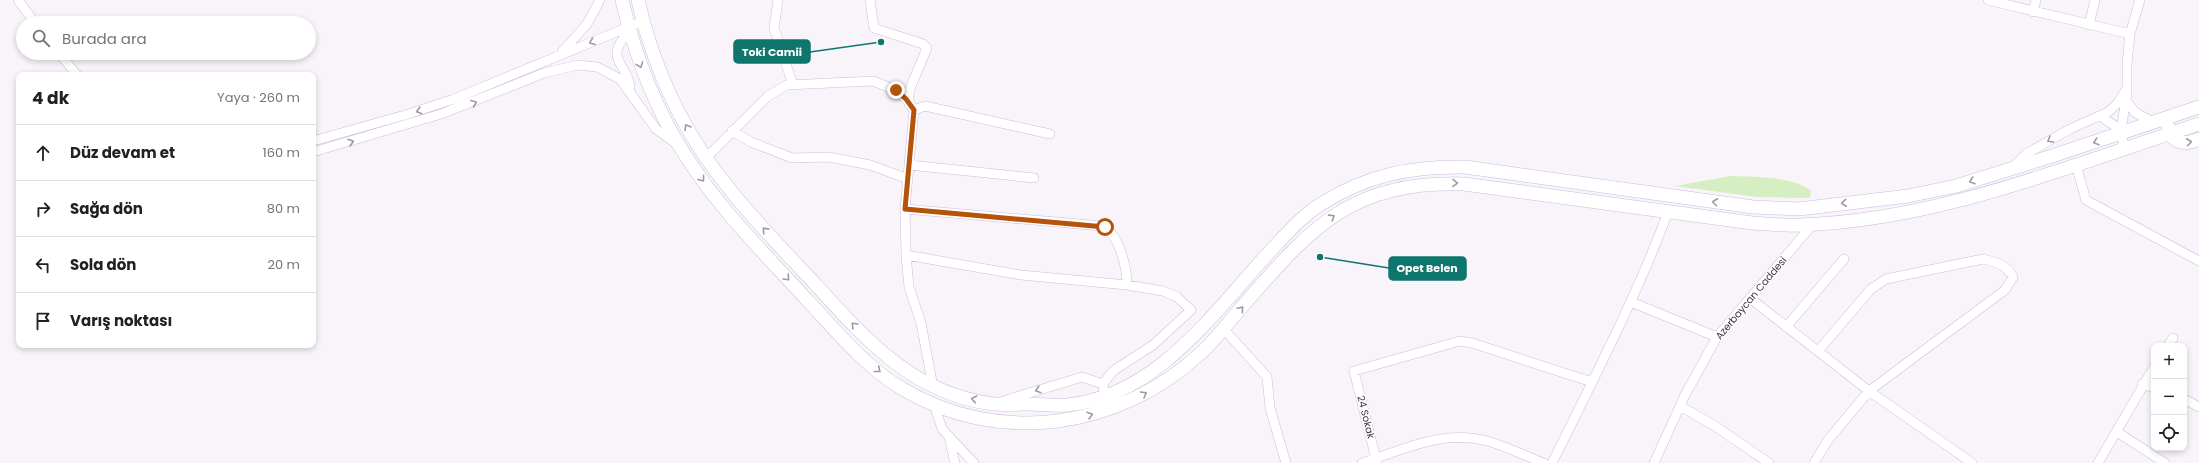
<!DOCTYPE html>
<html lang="tr">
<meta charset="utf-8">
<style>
body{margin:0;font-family:Poppins,sans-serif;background:#f2f2f2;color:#202124}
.controls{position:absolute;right:12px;bottom:12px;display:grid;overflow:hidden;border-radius:8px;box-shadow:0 2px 6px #0003}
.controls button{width:36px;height:36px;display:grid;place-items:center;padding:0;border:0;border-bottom:1px solid #e0e0e0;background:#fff;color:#202124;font:20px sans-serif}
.stop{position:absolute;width:12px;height:12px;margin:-9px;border:3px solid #b45309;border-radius:50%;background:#fff}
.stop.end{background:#b45309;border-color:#fff;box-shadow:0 1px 4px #0008}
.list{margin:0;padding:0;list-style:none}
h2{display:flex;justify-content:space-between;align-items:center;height:52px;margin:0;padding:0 16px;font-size:17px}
h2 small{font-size:13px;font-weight:400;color:#757577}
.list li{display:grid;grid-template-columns:26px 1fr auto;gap:12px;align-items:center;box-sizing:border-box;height:56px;padding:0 16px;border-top:1px solid #e0e0e0}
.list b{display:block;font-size:15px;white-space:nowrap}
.list em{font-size:13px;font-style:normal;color:#757577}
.icon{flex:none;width:22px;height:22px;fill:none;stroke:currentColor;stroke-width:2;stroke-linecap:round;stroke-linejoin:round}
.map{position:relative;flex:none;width:2199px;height:463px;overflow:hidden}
.search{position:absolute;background:#fff;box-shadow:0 2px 6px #0003;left:16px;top:16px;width:300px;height:44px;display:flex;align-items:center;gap:10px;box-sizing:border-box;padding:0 14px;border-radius:22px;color:#757577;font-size:15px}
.panel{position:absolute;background:#fff;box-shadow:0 2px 6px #0003;left:16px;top:72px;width:300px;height:276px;border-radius:8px}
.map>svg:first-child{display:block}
.green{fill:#d5efc3}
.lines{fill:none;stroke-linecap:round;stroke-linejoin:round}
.minor-casing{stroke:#cfbbdb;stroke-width:10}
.highway-casing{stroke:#cfbbdb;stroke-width:14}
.minor{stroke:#fff;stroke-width:9}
.highway{stroke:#fff;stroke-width:13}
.oneway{stroke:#9e9aa0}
.route{stroke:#b45309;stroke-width:5}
.labels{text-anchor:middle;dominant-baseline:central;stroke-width:3;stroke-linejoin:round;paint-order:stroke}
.street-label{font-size:10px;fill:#3d3542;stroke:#fff}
.leader{fill:none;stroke:#0f766e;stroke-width:1.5}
.callout-dot{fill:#0f766e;stroke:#fff;stroke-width:1.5}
.callout{fill:#0f766e;stroke:#0f766e;stroke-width:1.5}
.callout-label{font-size:11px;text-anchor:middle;font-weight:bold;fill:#fff}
</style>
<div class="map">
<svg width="2199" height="463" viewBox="0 0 2199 463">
<rect width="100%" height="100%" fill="#f8f4fa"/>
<path class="green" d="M1731,176C1753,177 1794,176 1811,191L1810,198L1757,197L1675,186Z"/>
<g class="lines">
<g class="minor-casing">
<path id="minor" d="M18,0L35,23
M778,0L774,28L793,85
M870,0L874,28L923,44L927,48L909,91V104
M1988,0L2130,34
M2033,12L2036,0
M2089,25L2095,0
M629,32C601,61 630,62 630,91
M562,52L587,24L600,0
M59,53L77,75
M2126,101L2136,113L2153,122
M914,110L925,106L1050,134
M2100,116L2121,130
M732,131L751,142L792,158L829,157L870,165L908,179
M313,141L405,115L454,99L643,21
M2124,149L2121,130L2127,93V64L2130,34L2140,0
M313,152L441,114L544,73L578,65L597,67L620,79L656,129L675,143
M706,158L768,96L787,85L873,81L896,90L906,99L914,110L905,209L906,255L1021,275L1127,285L1163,291L1177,297L1191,310L1153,345L1113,371L1103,384L1105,400
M909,165L1034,178
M2076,165L2086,200L2199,261
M2012,168L2026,154L2070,129L2108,112L2117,104L2126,90
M905,209L1102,226C1119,233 1127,268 1127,285
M906,255L909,287L921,323L933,387
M1751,299L1869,391L1972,463
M1631,302L1717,337
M1786,327L1844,259
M1223,328L1267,377L1270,408L1286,463
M2168,346L2173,338
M2142,384L2154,388
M2184,399L2199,407
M1003,401L1082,377L1103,384
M934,404L942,429L974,463
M1680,406L1715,426L1769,463
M2117,432L2165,463
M949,437L955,463
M1362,463C1403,450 1442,429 1487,441C1506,446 1525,456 1544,463
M1377,463L1354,371L1460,341L1472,343L1592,382
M1552,463C1593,380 1636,298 1668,212
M1654,463L1685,395L1717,337L1813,224
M1814,463L1828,440L1869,391L2005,290L2013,277C2007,265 1996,262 1983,259L1886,279L1871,289L1818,351
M2098,463L2154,367"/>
</g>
<g class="highway-casing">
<path id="highway" d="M622,0C635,56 655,109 687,158C721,211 767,256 809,302C837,332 866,367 901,388C999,447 1120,429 1202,352C1216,339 1228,323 1240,309C1311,228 1349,181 1464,184L1752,223C1768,224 1784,226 1800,225C1939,220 2069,166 2199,124
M638,0C650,53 671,104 700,149C733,199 776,242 817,286C867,341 915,395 994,404C1005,405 1017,404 1028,404C1041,404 1054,406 1067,405C1154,397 1211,316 1264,258C1282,239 1299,218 1321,204C1367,175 1412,166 1465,167L1753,207L1799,209L1908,196L1956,186L2052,156L2199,107
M2168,127C2171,143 2186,146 2199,139"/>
</g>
<use href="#minor" class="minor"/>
<use href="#highway" class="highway"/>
</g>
<defs><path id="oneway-chevron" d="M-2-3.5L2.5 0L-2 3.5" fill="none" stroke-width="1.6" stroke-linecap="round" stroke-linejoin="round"/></defs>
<g class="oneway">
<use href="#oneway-chevron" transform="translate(592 42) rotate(159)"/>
<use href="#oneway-chevron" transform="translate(640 65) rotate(70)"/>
<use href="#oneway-chevron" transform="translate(474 103) rotate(-22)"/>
<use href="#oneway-chevron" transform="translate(419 111) rotate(163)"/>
<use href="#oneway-chevron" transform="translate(687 127) rotate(-121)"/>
<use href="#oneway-chevron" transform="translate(2050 140) rotate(150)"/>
<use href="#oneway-chevron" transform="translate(351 142) rotate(-17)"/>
<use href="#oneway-chevron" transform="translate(2096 142) rotate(162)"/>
<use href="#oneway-chevron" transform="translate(2189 142) rotate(-7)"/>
<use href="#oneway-chevron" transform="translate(702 179) rotate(53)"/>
<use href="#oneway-chevron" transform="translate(1972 181) rotate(162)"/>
<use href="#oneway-chevron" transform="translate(1455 183) rotate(1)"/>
<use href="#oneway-chevron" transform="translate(1715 202) rotate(-173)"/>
<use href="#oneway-chevron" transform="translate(1844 203) rotate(174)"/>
<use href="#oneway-chevron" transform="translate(1332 217) rotate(-32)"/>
<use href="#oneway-chevron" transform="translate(765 230) rotate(-132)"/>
<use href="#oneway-chevron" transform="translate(787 278) rotate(47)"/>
<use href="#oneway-chevron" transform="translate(1241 309) rotate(-49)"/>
<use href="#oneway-chevron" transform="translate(854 325) rotate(-135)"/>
<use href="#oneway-chevron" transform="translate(878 370) rotate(39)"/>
<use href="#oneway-chevron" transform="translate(1038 390) rotate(163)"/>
<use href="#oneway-chevron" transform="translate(1144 394) rotate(-30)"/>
<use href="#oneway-chevron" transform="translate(974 399) rotate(-167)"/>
<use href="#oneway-chevron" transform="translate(1090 415) rotate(-16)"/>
</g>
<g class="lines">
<path class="route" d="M896,90L906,99L914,110L905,209L1105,227"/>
</g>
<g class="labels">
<g class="street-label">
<text transform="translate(1751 298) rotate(-50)">Azerbaycan Caddesi</text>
<text transform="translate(1366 417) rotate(76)">24 Sokak</text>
</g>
</g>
<path class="leader" d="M881 42L810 52M1320 257L1389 268"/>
<g class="callout-dot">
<circle cx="881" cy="42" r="4"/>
<circle cx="1320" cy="257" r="4"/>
</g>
<g class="callout">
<rect x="734" y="40" width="76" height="23" rx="4"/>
<rect x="1389" y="257" width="77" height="23" rx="4"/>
</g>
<g class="callout-label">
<text x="772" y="56">Toki Camii</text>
<text x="1427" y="272">Opet Belen</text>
</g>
</svg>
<div class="controls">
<button>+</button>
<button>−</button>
<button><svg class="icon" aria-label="locate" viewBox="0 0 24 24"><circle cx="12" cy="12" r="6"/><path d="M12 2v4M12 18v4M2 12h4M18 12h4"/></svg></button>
</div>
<div class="stop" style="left:1105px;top:227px"></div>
<div class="stop end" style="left:896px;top:90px"></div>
<div class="search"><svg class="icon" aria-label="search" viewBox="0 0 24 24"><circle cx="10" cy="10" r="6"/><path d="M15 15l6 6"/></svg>Burada ara</div>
<section class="panel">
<h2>4 dk<small>Yaya · 260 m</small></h2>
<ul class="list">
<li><svg class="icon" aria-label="ahead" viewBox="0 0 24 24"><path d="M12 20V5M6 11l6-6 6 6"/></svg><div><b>Düz devam et</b></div><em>160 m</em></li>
<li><svg class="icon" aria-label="right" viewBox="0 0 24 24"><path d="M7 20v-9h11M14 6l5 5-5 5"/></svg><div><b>Sağa dön</b></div><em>80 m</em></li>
<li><svg class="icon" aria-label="left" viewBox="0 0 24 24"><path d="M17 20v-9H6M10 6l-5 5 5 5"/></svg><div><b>Sola dön</b></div><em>20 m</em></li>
<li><svg class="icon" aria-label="arrive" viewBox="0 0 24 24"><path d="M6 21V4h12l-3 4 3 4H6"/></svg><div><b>Varış noktası</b></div></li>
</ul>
</section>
</div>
